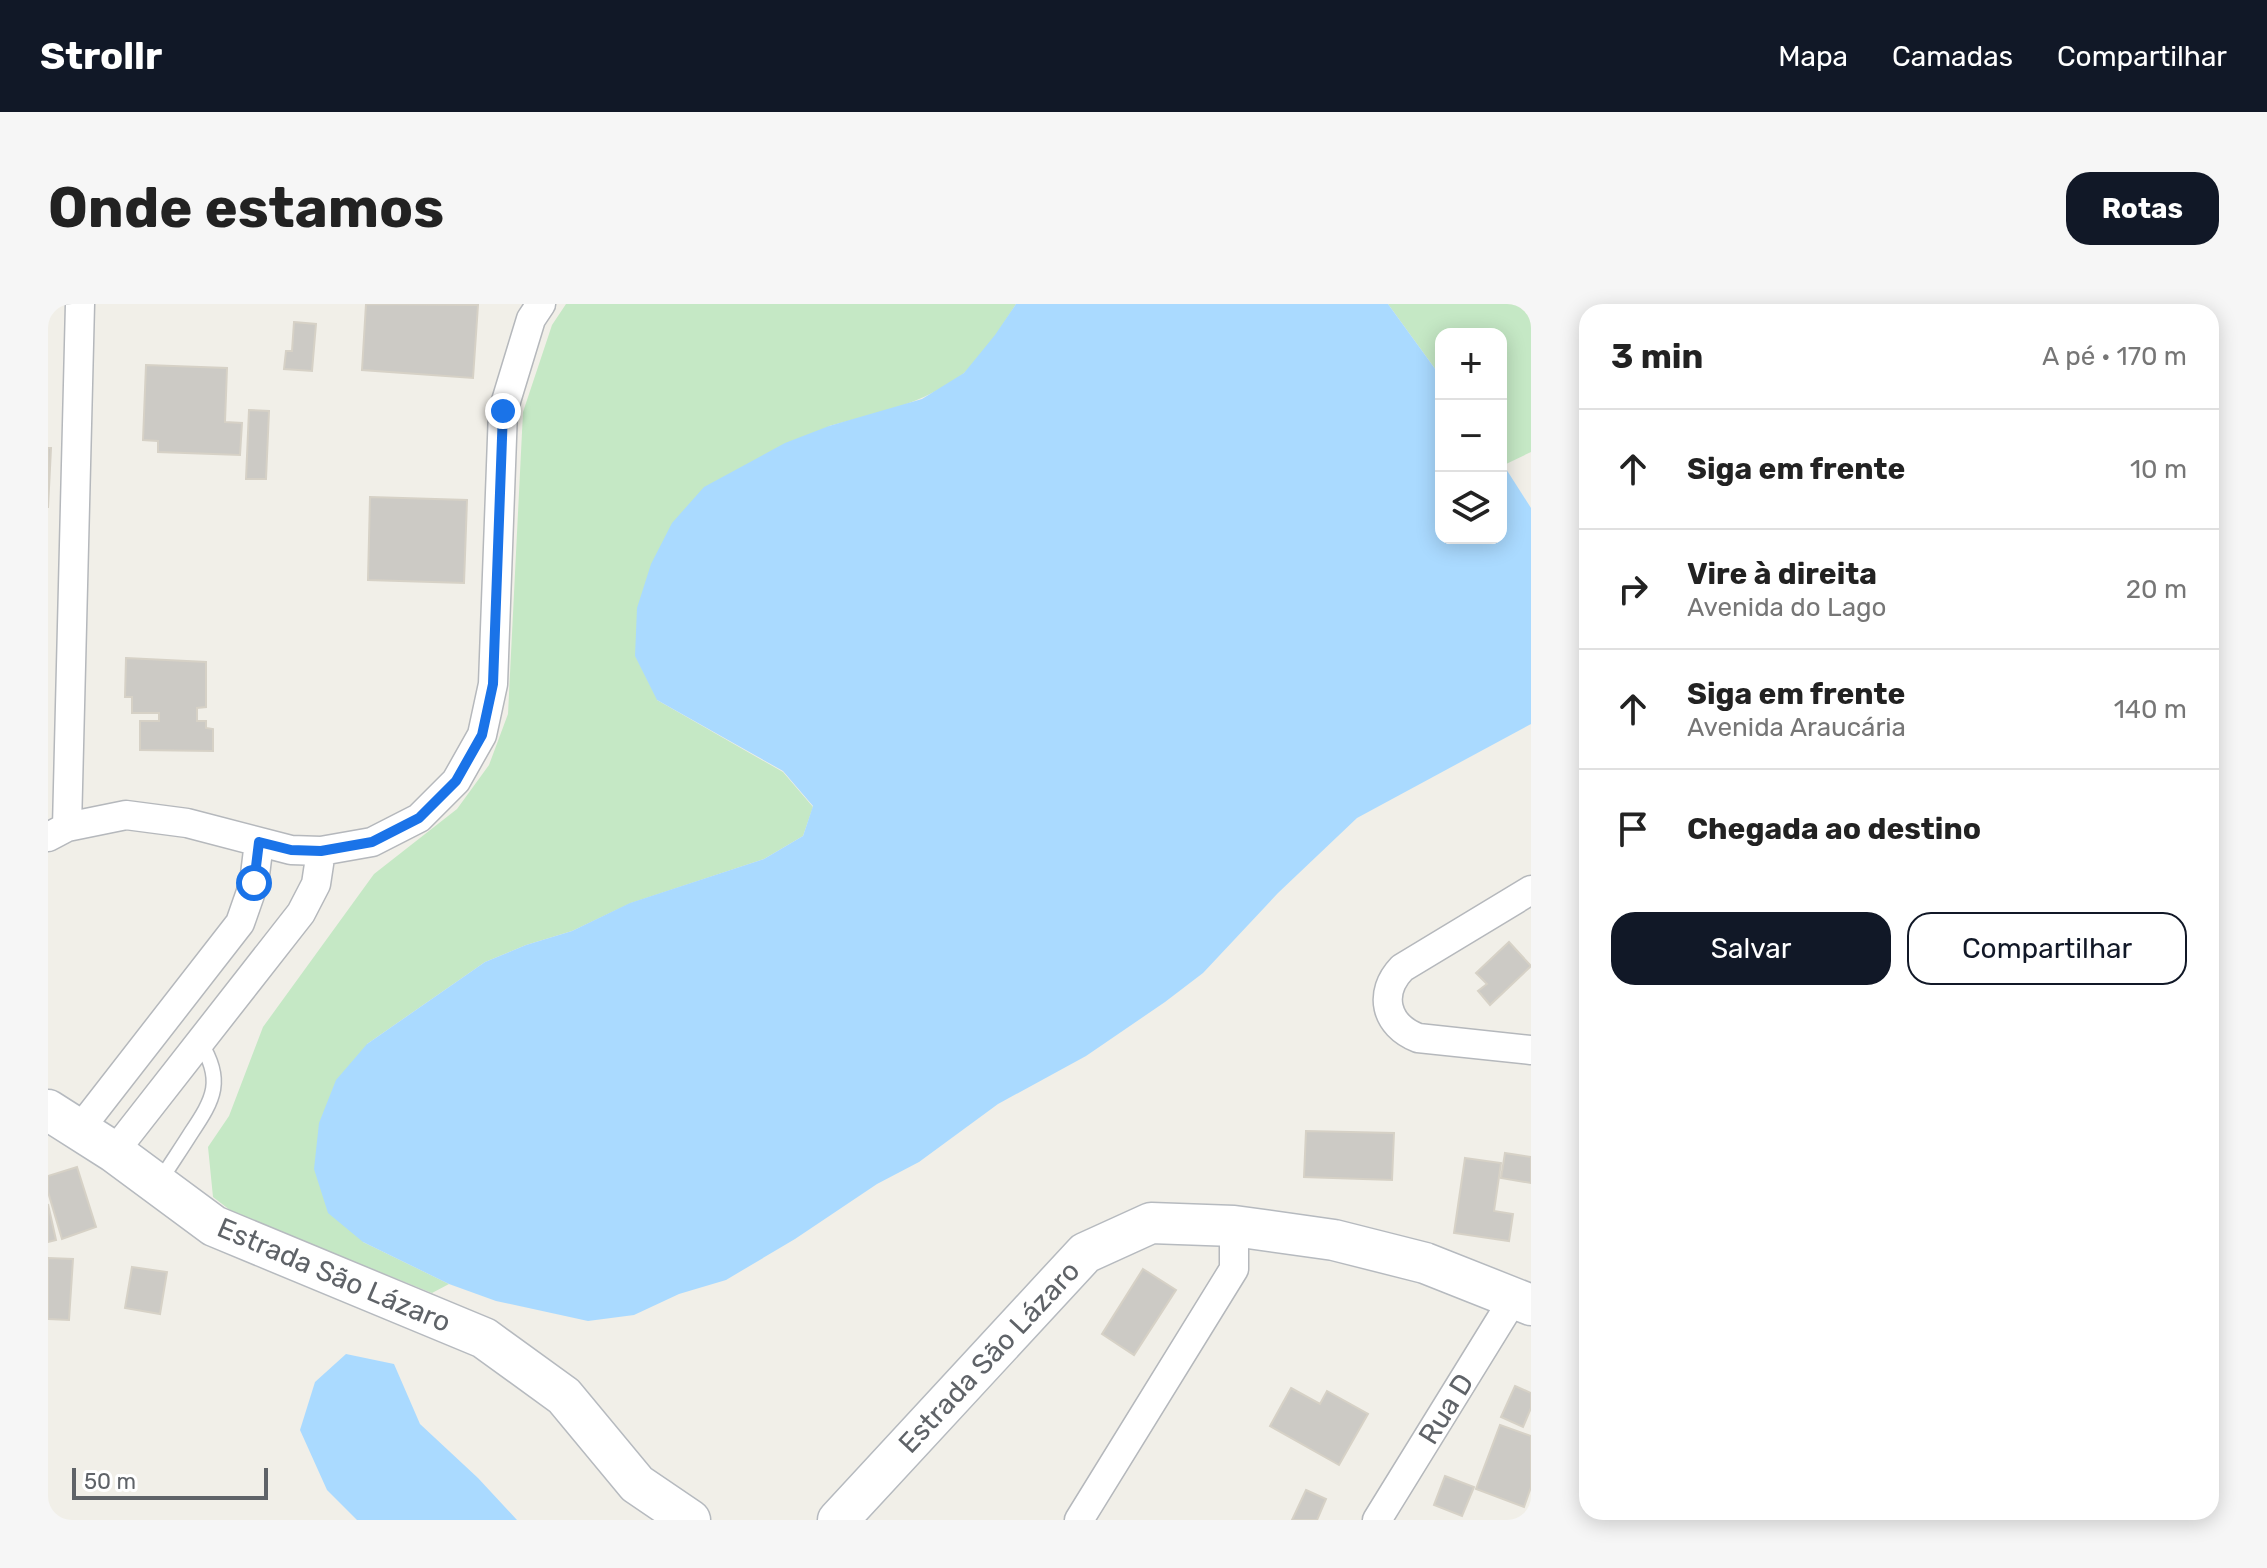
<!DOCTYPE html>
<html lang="pt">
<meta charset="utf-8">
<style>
body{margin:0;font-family:Rubik,sans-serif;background:#f6f6f6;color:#222}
.controls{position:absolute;right:24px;top:24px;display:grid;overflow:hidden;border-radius:16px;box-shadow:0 4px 20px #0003}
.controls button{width:72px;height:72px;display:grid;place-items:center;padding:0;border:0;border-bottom:2px solid #e0e0e0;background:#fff;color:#222;font:40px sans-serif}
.scale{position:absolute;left:24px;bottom:20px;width:196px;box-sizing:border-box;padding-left:8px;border:4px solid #5f6368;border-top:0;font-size:22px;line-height:28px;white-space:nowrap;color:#5f6368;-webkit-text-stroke:6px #fff;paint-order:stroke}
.stop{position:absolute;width:24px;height:24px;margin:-18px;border:6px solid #1a73e8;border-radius:50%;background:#fff}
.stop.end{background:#1a73e8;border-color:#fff;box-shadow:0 2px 8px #0008}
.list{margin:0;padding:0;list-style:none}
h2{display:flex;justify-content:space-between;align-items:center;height:104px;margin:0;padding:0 32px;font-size:34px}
h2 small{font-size:26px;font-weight:400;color:#767676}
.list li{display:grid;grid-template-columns:52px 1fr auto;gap:24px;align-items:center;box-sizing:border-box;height:120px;padding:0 32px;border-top:2px solid #e0e0e0}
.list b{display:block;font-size:30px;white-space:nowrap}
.list p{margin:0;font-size:26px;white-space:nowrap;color:#767676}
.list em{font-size:26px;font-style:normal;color:#767676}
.actions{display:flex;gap:16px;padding:24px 32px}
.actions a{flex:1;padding:18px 0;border:2px solid #111827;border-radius:24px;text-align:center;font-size:28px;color:#111827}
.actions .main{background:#111827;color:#fff}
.icon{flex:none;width:44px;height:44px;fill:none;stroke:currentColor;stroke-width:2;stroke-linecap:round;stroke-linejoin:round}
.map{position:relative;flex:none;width:1483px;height:1216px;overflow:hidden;border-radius:24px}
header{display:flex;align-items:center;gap:48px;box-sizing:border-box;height:112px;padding:0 40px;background:#111827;color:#fff}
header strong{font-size:38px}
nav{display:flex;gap:44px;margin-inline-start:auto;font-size:28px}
.intro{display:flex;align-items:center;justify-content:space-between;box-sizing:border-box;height:192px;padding:0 48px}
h1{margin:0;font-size:56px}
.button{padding:20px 36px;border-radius:24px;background:#111827;color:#fff;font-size:28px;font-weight:700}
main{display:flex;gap:48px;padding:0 48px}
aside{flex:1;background:#fff;border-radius:24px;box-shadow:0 4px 20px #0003}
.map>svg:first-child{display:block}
.green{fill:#c5e8c5}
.water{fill:#aadaff}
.building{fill:#cccac5;stroke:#d6d1c6;stroke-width:2}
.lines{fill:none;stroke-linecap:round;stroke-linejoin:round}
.lane-casing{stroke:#b5b8bc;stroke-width:17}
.street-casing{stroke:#b5b8bc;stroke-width:31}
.secondary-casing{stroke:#b6babf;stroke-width:43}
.lane{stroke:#fff;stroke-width:14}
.street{stroke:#fff;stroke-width:28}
.secondary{stroke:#fff;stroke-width:40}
.route{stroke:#1a73e8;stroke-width:10}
.labels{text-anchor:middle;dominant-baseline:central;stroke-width:7;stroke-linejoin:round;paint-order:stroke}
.street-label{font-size:28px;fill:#5f6368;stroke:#fff}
</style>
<header>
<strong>Strollr</strong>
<nav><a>Mapa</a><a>Camadas</a><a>Compartilhar</a></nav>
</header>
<div class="intro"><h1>Onde estamos</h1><a class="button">Rotas</a></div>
<main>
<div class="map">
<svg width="1483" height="1216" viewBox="0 0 1483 1216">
<rect width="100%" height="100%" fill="#f1efe8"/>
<path class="green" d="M518,0H968C953,23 936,53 915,70C876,100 827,110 781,122L609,396L735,468L765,503L755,532L716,555L583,599L524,627L478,641L437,658L319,740L315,938L401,980L384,989L187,910L165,893L160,843L181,812L215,723L326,570L409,505L441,461L460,410L475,108L504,21Z
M1340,0H1483V148L1456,161L1453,157V30H1393V73Z"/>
<path class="water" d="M968,0H1340L1393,73V234H1453V157L1483,204V420L1309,514L1230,589L1155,669L1117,698L1038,752L950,800L871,858L829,880L747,935L678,976L631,990L586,1011L540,1017L448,997L401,980L315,938L280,909L266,865L271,819L288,776L319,740L437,658L478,641L524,627L582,599L716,555L755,532L765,502L735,467L609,396L587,352L589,304L603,260L624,219L656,183L737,139L781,122L874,95L916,69L947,31Z
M298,1050L346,1060L372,1120L430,1174L469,1216H309L279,1186L252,1126L267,1078Z"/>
<path class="building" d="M318,0L430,1L425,74L314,66Z
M246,18L268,20L264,67L236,65L238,47H244Z
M98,61L179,64L177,118L194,119L192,151L110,148V137L95,136Z
M201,106L221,107L218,175H198Z
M0,144H3L0,204Z
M322,193L419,196L416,279L320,276Z
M78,354L158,358V403L149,404V417H158V424L165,425V447L92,446V417H111V409H84V393H77Z
M1461,638L1483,662L1442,701L1430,687L1439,680L1428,669Z
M1258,827L1346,829L1344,876L1256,873Z
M1457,849L1483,853V879L1453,874Z
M1417,854L1453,859L1446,907L1465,910L1461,937L1406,929Z
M29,863L48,923L14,935L0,888V872Z
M0,900L8,936L0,938Z
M0,954L25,955L21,1016L0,1015Z
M84,963L119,968L112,1010L77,1004Z
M1095,965L1128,986L1086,1051L1054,1030Z
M1467,1082L1483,1089V1104L1475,1123L1453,1113Z
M1243,1084L1272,1100L1279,1087L1320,1110L1291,1161L1222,1122Z
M1452,1121L1483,1132V1183L1476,1203L1428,1185Z
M1397,1172L1426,1183L1414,1212L1386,1201Z
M1258,1186L1278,1195L1269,1216H1244Z"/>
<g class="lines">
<g class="lane-casing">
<path id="lane" d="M112,877C122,861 133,845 143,829C166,795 176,776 152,738"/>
</g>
<g class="street-casing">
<path id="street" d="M19,523L32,0
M0,533L19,523L78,511L139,519L243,546L273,547L324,538L371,514L408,477L434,431L445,380L455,107L483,15L493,0
M1483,586L1354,664C1330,689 1337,721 1370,734L1483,746
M31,826L192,619L206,579L211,538
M66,848L253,609L268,580L273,547
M1031,1216L1186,965V922
M1329,1216L1466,994"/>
</g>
<g class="secondary-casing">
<path id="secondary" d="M0,806L66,848L166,922L436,1034L516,1092L589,1180L642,1216
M790,1216L1037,949L1103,919L1186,922L1286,936L1377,959L1483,1001"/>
</g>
<use href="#lane" class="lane"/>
<use href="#street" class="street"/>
<use href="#secondary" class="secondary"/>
</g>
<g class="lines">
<path class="route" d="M206,579L211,538L243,546L273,547L324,538L371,514L408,477L434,431L445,380L455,107"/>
</g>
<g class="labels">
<g class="street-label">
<text transform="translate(286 971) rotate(23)">Estrada São Lázaro</text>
<text transform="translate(941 1053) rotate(-47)">Estrada São Lázaro</text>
<text transform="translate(1398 1105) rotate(-58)">Rua D</text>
</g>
</g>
</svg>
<div class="controls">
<button>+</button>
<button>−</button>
<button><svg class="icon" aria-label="layers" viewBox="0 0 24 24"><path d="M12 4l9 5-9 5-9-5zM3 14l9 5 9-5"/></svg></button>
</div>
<div class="scale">50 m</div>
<div class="stop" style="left:206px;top:579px"></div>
<div class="stop end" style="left:455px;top:107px"></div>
</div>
<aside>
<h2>3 min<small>A pé · 170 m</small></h2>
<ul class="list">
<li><svg class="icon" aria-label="ahead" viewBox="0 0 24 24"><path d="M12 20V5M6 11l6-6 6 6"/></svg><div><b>Siga em frente</b></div><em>10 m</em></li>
<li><svg class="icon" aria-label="right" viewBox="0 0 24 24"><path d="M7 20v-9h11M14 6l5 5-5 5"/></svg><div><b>Vire à direita</b><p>Avenida do Lago</p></div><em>20 m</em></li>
<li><svg class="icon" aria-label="ahead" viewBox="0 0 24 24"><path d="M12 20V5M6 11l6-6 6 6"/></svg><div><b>Siga em frente</b><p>Avenida Araucária</p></div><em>140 m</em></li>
<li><svg class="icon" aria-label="arrive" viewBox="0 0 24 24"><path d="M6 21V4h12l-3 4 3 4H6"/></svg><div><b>Chegada ao destino</b></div></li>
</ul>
<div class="actions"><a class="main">Salvar</a><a>Compartilhar</a></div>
</aside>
</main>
